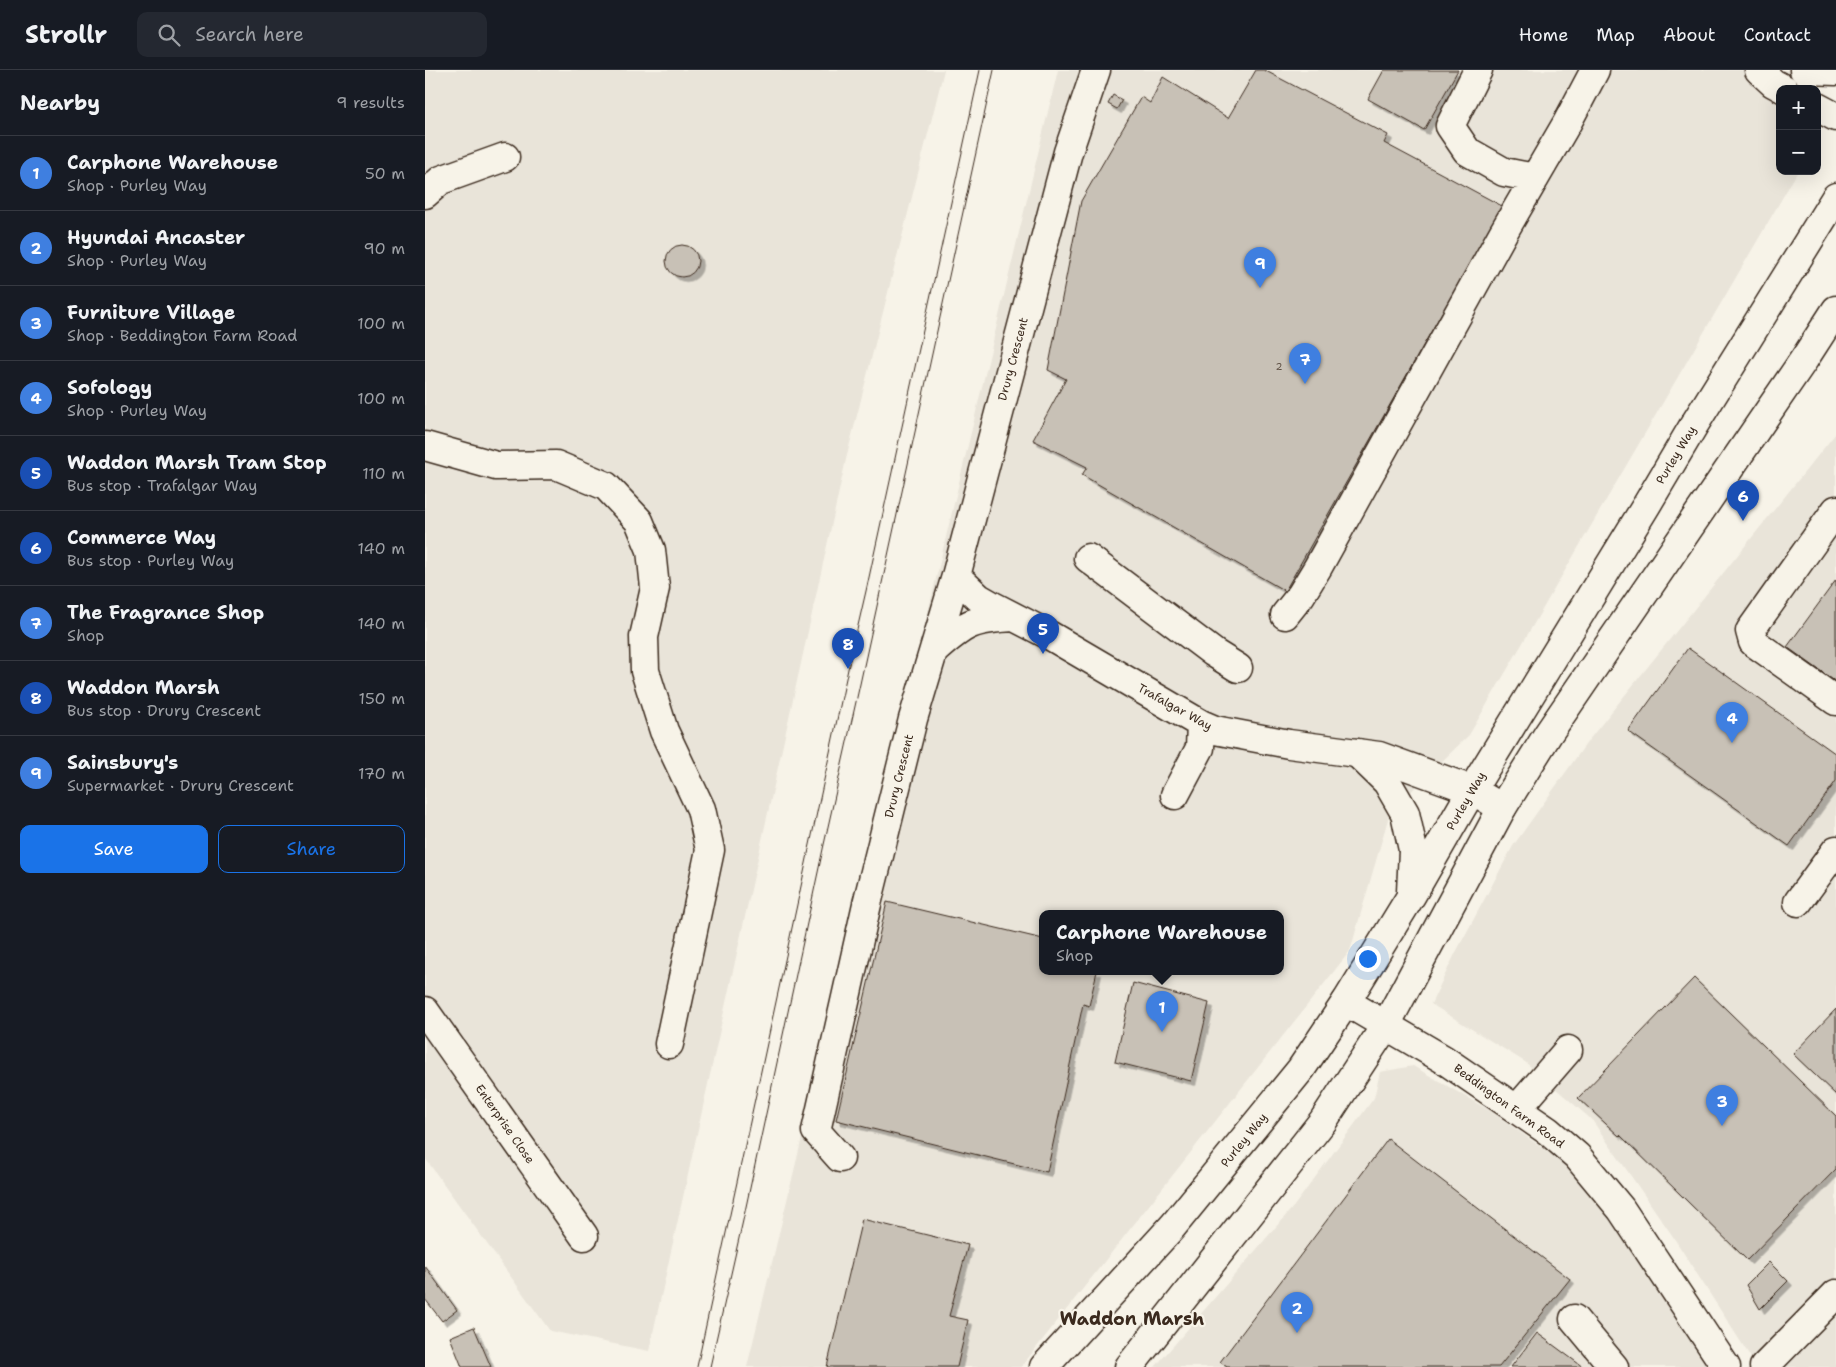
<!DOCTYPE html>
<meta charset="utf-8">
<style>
body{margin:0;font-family:"Shantell Sans",sans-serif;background:#242831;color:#f1f3f6}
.controls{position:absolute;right:15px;top:15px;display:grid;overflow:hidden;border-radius:10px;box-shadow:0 5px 20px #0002}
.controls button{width:45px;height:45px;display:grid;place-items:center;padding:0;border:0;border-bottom:1px solid #363941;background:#171b24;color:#f1f3f6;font:25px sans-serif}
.you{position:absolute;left:942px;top:888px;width:18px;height:18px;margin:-12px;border:4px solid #fff;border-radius:50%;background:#1a73e8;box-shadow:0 0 0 8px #1a73e833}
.badge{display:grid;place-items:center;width:32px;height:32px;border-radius:50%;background:#1a73e8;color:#fff;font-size:16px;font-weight:700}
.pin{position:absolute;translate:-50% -41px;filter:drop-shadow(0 1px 2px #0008)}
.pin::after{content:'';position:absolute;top:26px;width:18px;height:15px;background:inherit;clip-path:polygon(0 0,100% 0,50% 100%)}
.popup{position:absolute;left:614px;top:840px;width:245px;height:65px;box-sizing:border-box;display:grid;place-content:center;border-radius:10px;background:#171b24;filter:drop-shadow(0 1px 4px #0005);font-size:16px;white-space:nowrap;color:#9ea1a6}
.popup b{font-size:19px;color:#f1f3f6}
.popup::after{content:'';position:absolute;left:50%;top:100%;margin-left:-10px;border:10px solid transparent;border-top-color:#171b24}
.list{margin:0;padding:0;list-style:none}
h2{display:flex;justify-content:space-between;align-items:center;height:65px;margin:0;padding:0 20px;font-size:21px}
h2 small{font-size:16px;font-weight:400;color:#9ea1a6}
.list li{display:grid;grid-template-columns:32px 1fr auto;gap:15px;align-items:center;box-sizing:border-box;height:75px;padding:0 20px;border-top:1px solid #363941}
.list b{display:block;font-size:19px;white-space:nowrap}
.list p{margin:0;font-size:16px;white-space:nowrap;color:#9ea1a6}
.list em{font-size:16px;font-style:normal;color:#9ea1a6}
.actions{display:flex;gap:10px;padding:15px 20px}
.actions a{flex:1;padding:11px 0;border:1px solid #1a73e8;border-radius:10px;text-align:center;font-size:18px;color:#1a73e8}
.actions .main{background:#1a73e8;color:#fff}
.icon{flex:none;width:28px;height:28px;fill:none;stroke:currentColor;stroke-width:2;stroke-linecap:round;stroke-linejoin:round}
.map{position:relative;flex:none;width:1411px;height:1297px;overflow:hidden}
header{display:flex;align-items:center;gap:30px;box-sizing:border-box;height:70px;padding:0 25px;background:#171b24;border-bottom:1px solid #363941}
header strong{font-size:24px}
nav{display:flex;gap:28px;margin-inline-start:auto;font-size:18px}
.search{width:350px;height:45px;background:#242831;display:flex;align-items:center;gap:12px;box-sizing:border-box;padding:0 18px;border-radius:10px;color:#9ea1a6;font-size:19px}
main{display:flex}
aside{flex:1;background:#171b24}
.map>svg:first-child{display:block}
.built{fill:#e9e4d9;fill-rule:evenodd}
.building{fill:#c8c1b6;stroke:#3b2a1e;filter:url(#shadow)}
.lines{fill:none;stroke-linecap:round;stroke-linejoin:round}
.minor-casing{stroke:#3b2a1e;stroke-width:31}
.highway-casing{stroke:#3b2a1e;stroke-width:31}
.minor{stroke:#f7f3e8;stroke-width:28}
.highway{stroke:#f7f3e8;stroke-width:28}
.tram{stroke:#3b2a1e;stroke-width:1}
.labels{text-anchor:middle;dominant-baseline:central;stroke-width:4.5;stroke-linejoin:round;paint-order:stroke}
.number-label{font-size:10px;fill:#5e5044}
.street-label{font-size:12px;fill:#3b2a1e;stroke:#f7f3e8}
.district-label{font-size:18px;font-weight:bold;fill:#3b2a1e;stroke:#f7f3e8}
</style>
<header>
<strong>Strollr</strong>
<div class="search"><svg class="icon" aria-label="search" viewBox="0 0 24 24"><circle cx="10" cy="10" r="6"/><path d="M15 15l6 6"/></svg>Search here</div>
<nav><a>Home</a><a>Map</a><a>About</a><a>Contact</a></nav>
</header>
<main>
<aside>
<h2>Nearby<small>9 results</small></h2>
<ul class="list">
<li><span class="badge" style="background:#3f7fe0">1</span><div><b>Carphone Warehouse</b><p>Shop · Purley Way</p></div><em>50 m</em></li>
<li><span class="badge" style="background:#3f7fe0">2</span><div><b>Hyundai Ancaster</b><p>Shop · Purley Way</p></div><em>90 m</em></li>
<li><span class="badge" style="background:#3f7fe0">3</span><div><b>Furniture Village</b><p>Shop · Beddington Farm Road</p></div><em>100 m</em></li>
<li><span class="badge" style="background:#3f7fe0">4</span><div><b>Sofology</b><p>Shop · Purley Way</p></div><em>100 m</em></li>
<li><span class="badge" style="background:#1a4fb4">5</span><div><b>Waddon Marsh Tram Stop</b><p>Bus stop · Trafalgar Way</p></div><em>110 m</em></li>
<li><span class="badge" style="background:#1a4fb4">6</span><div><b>Commerce Way</b><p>Bus stop · Purley Way</p></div><em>140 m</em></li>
<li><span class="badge" style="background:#3f7fe0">7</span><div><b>The Fragrance Shop</b><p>Shop</p></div><em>140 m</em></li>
<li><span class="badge" style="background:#1a4fb4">8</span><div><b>Waddon Marsh</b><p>Bus stop · Drury Crescent</p></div><em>150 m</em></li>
<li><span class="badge" style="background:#3f7fe0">9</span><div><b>Sainsbury's</b><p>Supermarket · Drury Crescent</p></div><em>170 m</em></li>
</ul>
<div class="actions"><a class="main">Save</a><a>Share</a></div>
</aside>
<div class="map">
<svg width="1411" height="1297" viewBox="0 0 1411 1297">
<defs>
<filter id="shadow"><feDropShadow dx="4.5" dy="4.5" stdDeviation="0" flood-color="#0004"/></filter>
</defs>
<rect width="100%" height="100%" fill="#f7f3e8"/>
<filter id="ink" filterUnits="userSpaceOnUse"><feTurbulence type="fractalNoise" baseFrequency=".02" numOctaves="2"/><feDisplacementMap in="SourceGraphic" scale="10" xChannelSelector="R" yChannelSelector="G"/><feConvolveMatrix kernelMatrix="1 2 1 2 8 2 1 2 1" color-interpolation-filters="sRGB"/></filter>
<g filter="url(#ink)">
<path class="built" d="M0,0H519L422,385L224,1281L125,1261L0,1088Z
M633,0H1377L1369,19H1355V101H1373L1044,665L965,742L925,881L596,1297H322ZM618,843H856V901H618Z
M1411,363V1297H1332L1247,1165L1167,1050L1100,992L1006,934L1030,884L1088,776L1163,671Z
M988,996L1067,1042L1137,1092L1197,1152L1289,1297H730L869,1136L949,1028L955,1002Z"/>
<path class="building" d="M831,0H839L963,65L959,73L1077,136L860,521L657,405L662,397L608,370L641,309L623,300L656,131L716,27L725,33L738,7L803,48Z
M959,0H1033L999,60L943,29Z
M688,25L697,30L692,39L683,34Z
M241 191a16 16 0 1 1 32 0a16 16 0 1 1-32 0Z
M1411,510V612L1362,577Z
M1263,578L1411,684V711L1364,776L1203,661Z
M462,832L618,869V901H672L664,936L658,934L622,1102L411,1050Z
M1269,908L1411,1046V1099L1322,1190L1195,1065L1194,1066L1153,1028Z
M708,913L784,933L766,1011L690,992Z
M1411,939V1025L1368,984Z
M963,1069L1145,1209L1074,1297H802L795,1292Z
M437,1149L543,1175L524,1246L543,1250L532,1297H402Z
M1344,1192L1363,1211L1335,1239L1321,1215Z
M0,1196L32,1240L17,1251L0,1229Z
M49,1257L66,1297H37L25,1267Z
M1112,1263L1158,1297H1086Z"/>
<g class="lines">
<g class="minor-casing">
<path id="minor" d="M1053,0L1025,56L1042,81L1079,102L1110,108
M1334,0L1348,13L1359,19
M1392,37L1411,47
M0,124L16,110L80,87
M0,376L71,396L131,395L181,416L214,451L226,480L230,518L219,567L220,601L239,661L276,739L285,780L244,974
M1411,440L1325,561L1328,572L1411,631
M663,488L789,583L813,598
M531,506L554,528L568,536L624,565L776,654L790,660L864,674L954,686L1047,720L1077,738
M860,545L876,525L893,497L1078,163L1142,53L1170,0
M510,580C540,553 548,549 589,547
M750,725L775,678L776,654
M1373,832L1411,780
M921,932L1018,989L1123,1061L1152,1086L1196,1139L1301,1297
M0,941L159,1166
M1092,1039L1143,980
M415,1088L391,1061L442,834L488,649L531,506L643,82L671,0
M1149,1249L1189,1297
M1339,1297L1411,1224"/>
</g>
<g class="highway-casing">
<path id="highway" d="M1379,0L1411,1
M932,683L962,712L980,743L988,780L986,822
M619,1297L748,1156L876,999L921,932L986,826L1047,720L1221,436L1269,355L1411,127
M704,1297L898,1051L961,955L1077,738L1123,664L1380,288L1411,240"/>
</g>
<use href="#minor" class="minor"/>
<use href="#highway" class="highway"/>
<path class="tram" d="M272,1297L423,599L441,521L555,0
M285,1297L319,1146L398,779L435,614L569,0"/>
</g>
</g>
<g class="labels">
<g class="number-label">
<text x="854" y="296">2</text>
</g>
<g class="street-label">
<text transform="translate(588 289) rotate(-75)">Drury Crescent</text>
<text transform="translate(1251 385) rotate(-59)">Purley Way</text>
<text transform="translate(750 637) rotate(29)">Trafalgar Way</text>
<text transform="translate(474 706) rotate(-76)">Drury Crescent</text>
<text transform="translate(1041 731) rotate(-60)">Purley Way</text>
<text transform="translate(1084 1036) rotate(36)">Beddington Farm Road</text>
<text transform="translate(80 1054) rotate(55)">Enterprise Close</text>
<text transform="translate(819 1070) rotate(-51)">Purley Way</text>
</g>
<g class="district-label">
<text x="707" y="1249">Waddon Marsh</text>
</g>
</g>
</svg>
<div class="controls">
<button>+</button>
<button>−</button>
</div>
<div class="you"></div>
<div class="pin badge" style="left:737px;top:962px;background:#3f7fe0">1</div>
<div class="popup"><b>Carphone Warehouse</b>Shop</div>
<div class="pin badge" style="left:872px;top:1263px;background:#3f7fe0">2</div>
<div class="pin badge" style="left:1297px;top:1056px;background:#3f7fe0">3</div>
<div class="pin badge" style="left:1307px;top:673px;background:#3f7fe0">4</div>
<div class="pin badge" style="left:618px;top:584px;background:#1a4fb4">5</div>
<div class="pin badge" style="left:1318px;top:451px;background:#1a4fb4">6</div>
<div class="pin badge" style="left:880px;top:314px;background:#3f7fe0">7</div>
<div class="pin badge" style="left:423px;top:599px;background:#1a4fb4">8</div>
<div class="pin badge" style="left:835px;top:218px;background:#3f7fe0">9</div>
</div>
</main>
